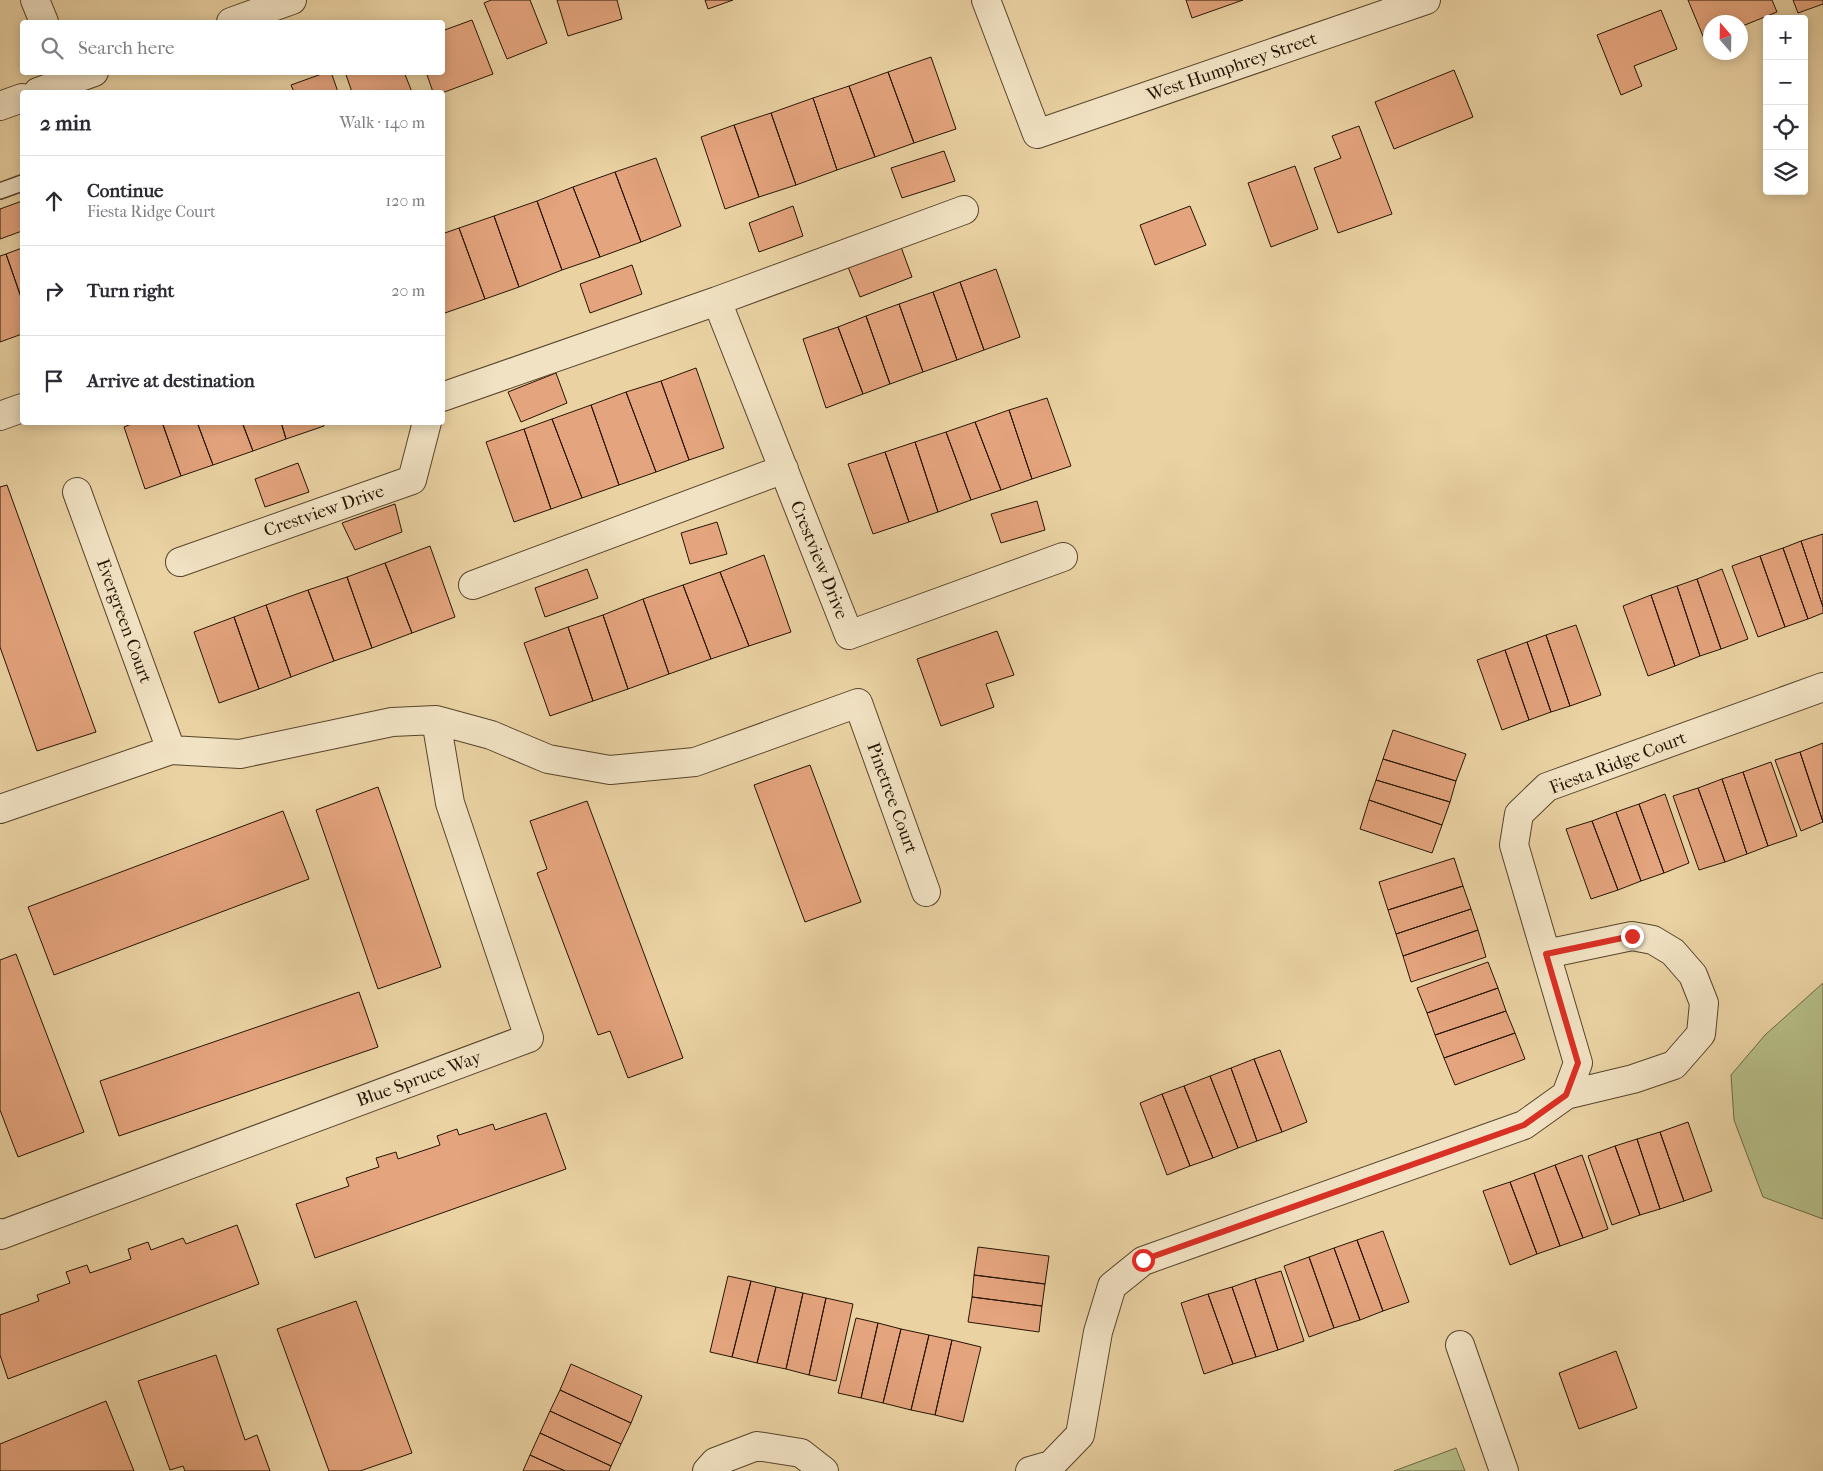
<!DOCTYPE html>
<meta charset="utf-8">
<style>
body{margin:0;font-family:"IM FELL French Canon",serif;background:#f2f2f3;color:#2b2b33}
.controls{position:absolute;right:15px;top:15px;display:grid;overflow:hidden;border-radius:5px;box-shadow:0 2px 12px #0003}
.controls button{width:45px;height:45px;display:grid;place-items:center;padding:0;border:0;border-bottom:1px solid #e1e1e2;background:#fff;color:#2b2b33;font:25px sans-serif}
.compass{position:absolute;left:1703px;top:15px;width:45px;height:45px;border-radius:50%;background:#fff;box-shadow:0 2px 12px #0003;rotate:340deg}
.stop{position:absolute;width:15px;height:15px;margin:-11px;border:4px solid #d93025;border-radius:50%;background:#fff}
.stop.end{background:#d93025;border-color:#fff;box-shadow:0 1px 5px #0008}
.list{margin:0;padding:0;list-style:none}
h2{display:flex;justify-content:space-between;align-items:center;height:65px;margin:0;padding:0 20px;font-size:21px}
h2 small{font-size:16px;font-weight:400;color:#7c7c81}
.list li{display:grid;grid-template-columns:32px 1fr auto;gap:15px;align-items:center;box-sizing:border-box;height:90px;padding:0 20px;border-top:1px solid #e1e1e2}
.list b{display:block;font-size:19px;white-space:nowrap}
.list p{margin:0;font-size:16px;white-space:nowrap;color:#7c7c81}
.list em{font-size:16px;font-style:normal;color:#7c7c81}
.icon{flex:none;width:28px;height:28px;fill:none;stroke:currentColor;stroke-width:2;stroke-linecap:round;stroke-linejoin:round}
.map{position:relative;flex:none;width:1823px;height:1471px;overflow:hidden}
.search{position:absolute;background:#fff;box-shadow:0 2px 12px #0003;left:20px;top:20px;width:425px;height:55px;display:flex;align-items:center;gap:12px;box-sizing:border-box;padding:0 18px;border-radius:5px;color:#7c7c81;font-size:19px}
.panel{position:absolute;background:#fff;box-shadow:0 2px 12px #0003;left:20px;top:90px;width:425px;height:335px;border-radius:5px}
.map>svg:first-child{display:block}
.green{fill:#b5bd87;stroke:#6e6844}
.building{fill:#e4a47d;stroke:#261402}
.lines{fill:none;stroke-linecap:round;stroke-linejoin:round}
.lane-casing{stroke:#57442a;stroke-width:18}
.street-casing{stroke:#57442a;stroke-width:30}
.lane{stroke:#f1e2c3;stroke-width:15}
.street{stroke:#f1e2c3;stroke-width:28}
.route{stroke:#d93025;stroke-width:6}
.labels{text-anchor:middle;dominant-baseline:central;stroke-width:4;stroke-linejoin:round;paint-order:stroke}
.street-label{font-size:18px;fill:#261402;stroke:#f1e2c3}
</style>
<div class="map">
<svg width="1823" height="1471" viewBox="0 0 1823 1471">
<rect width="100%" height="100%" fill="#ead2a3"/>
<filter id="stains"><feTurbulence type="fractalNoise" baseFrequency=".004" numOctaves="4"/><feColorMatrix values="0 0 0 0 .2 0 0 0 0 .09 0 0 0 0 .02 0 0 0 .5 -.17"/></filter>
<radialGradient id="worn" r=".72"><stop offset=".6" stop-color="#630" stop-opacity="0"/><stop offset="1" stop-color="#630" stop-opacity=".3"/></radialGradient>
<path class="green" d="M1823,983V1219L1763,1197L1734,1120L1731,1075L1765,1035Z
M1456,1448L1465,1471H1394Z"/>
<path class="building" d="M491,0H530L547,43L507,59L484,3Z
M557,0H617L622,19L568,36Z
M705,0H733L708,9Z
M1186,0H1243L1192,18Z
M1688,0H1772L1777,12L1740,27V22H1710V39L1705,41Z
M1793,0H1823V4L1798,13Z
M1661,10L1677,49L1634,66L1642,86L1621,95L1597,35Z
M472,20L493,74L442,93L433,92L426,72H442V31Z
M931,57L956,129L914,143L888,72Z
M1454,70L1473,117L1394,149L1375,102Z
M327,72H331L338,92H294L291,85Z
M345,72H404L412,92H352Z
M888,72L914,143L875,157L849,86Z
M849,86L875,157L837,170L813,98Z
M813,98L837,170L796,185L771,113Z
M771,113L796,185L759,197L734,125Z
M734,125L759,197L725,209L701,137Z
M1359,126L1392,214L1338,233L1314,168L1341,158L1332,136Z
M944,151L955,181L902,198L891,168Z
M656,158L681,226L641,242L615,172Z
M1295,166L1318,229L1271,247L1248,183Z
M615,172L641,242L600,257L573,187Z
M573,187L600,257L562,270L537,201Z
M22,201V231L0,239V209Z
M537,201L562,270L519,287L494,216Z
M793,206L803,236L759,252L749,223Z
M1190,206L1206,245L1155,265L1140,225Z
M494,216L519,287L485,299L459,228Z
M459,228L485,299L442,314V234Z
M901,247L912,277L860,297L848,267Z
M22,248V300L6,254Z
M6,254L22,300V334L0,342V256Z
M632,265L642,294L590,313L580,284Z
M996,269L1020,337L984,350L960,282Z
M960,282L984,350L957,360L933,292Z
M933,292L957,360L923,372L899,304Z
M899,304L923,372L890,384L866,316Z
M866,316L890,384L863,394L838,327Z
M838,327L863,394L826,408L803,339Z
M696,368L724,448L689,460L661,381Z
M556,373L567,403L521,422L508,392Z
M661,381L689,460L656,472L626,392Z
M626,392L656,472L619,485L591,405Z
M1047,398L1071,466L1032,479L1009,410Z
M591,405L619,485L582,498L552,419Z
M1009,410L1032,479L1001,490L975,422Z
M552,419L582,498L551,509L524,429Z
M136,422H162L181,476L145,489L124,427Z
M162,422H197L213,465L181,476Z
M197,422H242L253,451L213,465Z
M242,422H281L286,439L253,451Z
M281,422H323L324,426L286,439Z
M975,422L1001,490L971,500L946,432Z
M524,429L551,509L514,522L486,442Z
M946,432L971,500L938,512L915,442Z
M915,442L938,512L909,522L885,452Z
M885,452L909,522L873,534L848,464Z
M298,463L309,492L265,507L255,479Z
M7,485L96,732L37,751L0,647V487Z
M1037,501L1045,530L1001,543L991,514Z
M395,504L402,532L355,550L342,523Z
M717,522L727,554L690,564L681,533Z
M1823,534V607L1801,541Z
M1801,541L1823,607V613L1808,619L1783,548Z
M430,546L455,617L412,633L385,563Z
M1783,548L1808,619L1785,627L1760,556Z
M764,555L791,632L749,646L720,572Z
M1760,556L1785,627L1758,637L1732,566Z
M385,563L412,633L372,648L347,577Z
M587,569L598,598L545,617L535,588Z
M1722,569L1748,639L1721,649L1697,579Z
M720,572L749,646L711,659L683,585Z
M347,577L372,648L334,661L308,590Z
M1697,579L1721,649L1700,656L1677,586Z
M683,585L711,659L669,674L643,599Z
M1677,586L1700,656L1675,666L1651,595Z
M308,590L334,661L291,677L266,605Z
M1651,595L1675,666L1648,676L1623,606Z
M643,599L669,674L628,689L603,615Z
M266,605L291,677L259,689L234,617Z
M603,615L628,689L593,701L568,627Z
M234,617L259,689L219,703L194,632Z
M1576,625L1601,695L1570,706L1546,635Z
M568,627L593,701L550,716L524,643Z
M997,631L1014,675L986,684L994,707L941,726L917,659Z
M1546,635L1570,706L1551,712L1527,642Z
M1527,642L1551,712L1529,720L1505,650Z
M1505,650L1529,720L1502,730L1477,660Z
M1393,730L1466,754L1456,781L1383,759Z
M1823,743V822L1800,752Z
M1800,752L1823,822L1801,831L1775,760Z
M1383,759L1456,781L1450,802L1376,780Z
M1771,762L1797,836L1768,846L1743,772Z
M810,765L861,902L805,922L754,785Z
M1743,772L1768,846L1747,854L1722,779Z
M1722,779L1747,854L1725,862L1698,788Z
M1376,780L1450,802L1442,825L1369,800Z
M378,787L441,967L378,989L316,810Z
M1698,788L1725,862L1699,870L1673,796Z
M1665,794L1689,863L1664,873L1639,804Z
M1369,800L1442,825L1432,853L1360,829Z
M587,801L683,1058L628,1078L610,1031L598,1035L537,873L547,869L530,821Z
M1639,804L1664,873L1641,881L1616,812Z
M283,811L309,879L54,975L28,907Z
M1616,812L1641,881L1618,890L1592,821Z
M1592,821L1618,890L1591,899L1566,829Z
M1454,858L1463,886L1388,910L1379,882Z
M1463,886L1471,909L1396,934L1388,910Z
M1471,909L1478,930L1403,956L1396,934Z
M1478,930L1486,957L1411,982L1403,956Z
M16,954L84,1132L18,1157L0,1110V960Z
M1488,962L1498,988L1427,1013L1417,988Z
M1498,988L1506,1011L1435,1035L1427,1013Z
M359,992L378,1047L119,1136L100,1081Z
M1506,1011L1515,1033L1444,1058L1435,1035Z
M1515,1033L1525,1059L1455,1085L1444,1058Z
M1280,1050L1307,1122L1282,1132L1254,1059Z
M1254,1059L1282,1132L1257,1141L1231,1068Z
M1231,1068L1257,1141L1238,1148L1210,1076Z
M1210,1076L1238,1148L1213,1158L1184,1086Z
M1184,1086L1213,1158L1190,1166L1162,1094Z
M1162,1094L1190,1166L1167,1175L1140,1103Z
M546,1113L566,1169L315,1258L296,1204L349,1186L346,1178L379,1167L376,1158L396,1152L398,1159L440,1145L437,1136L457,1129L459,1135L493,1124L495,1130Z
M1688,1122L1712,1191L1684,1201L1660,1132Z
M1660,1132L1684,1201L1660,1209L1637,1139Z
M1637,1139L1660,1209L1640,1215L1615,1146Z
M1615,1146L1640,1215L1612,1225L1588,1156Z
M1582,1155L1608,1229L1583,1238L1555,1165Z
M1555,1165L1583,1238L1560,1246L1534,1173Z
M1534,1173L1560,1246L1537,1254L1510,1182Z
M1510,1182L1537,1254L1510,1265L1483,1191Z
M237,1225L259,1284L8,1379L0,1355V1315L39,1301L37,1295L70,1283L66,1272L87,1265L90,1273L131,1259L128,1249L148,1242L151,1250L183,1238L186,1244Z
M1383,1231L1409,1302L1383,1311L1357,1240Z
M1357,1240L1383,1311L1360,1320L1334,1248Z
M978,1247L1049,1256L1045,1284L974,1275Z
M1334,1248L1360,1320L1334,1328L1309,1257Z
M1309,1257L1334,1328L1309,1337L1284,1266Z
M1281,1271L1304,1341L1278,1350L1255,1279Z
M974,1275L1045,1284L1042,1306L972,1297Z
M728,1276L751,1281L732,1357L710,1352Z
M1255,1279L1278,1350L1256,1357L1232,1287Z
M751,1281L776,1287L757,1363L732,1357Z
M776,1287L803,1293L786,1369L757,1363Z
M1232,1287L1256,1357L1233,1364L1208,1294Z
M803,1293L826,1298L809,1375L786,1369Z
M1208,1294L1233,1364L1204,1374L1181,1303Z
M972,1297L1042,1306L1039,1332L968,1322Z
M826,1298L853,1304L836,1381L809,1375Z
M356,1301L412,1453L360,1471H329L277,1329Z
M856,1318L878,1323L861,1398L838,1393Z
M878,1323L901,1329L883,1403L861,1398Z
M901,1329L929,1335L911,1410L883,1403Z
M929,1335L952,1340L935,1415L911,1410Z
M952,1340L981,1347L963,1422L935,1415Z
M1616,1351L1637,1408L1579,1429L1559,1373Z
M216,1355L245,1440L257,1435L270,1471H185L183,1466L170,1470L138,1381Z
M571,1364L642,1396L631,1423L560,1390Z
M560,1390L631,1423L621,1444L550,1411Z
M106,1401L134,1471H0V1444Z
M550,1411L621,1444L611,1466L540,1433Z
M540,1433L611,1466L609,1471H565L530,1455Z
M530,1455L565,1471H523Z"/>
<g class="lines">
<g class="lane-casing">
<path id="lane" d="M0,191L22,183"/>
</g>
<g class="street-casing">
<path id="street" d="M35,0L44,22
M986,0L1037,134L1426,0
M231,22L292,0
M38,92L94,72
M0,106L22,98
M717,301L964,210
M442,397L717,301L849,635L1063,557
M0,416L22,408
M77,492L171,750
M180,562L412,480L427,422
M473,585L784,469
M0,809L171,750L240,754L392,722L436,720L491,735L548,759L610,770L695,762L858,703L926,892
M1546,954L1632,936L1653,940L1673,952L1693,975L1704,1003L1701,1034L1674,1065L1633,1079L1566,1095
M0,1233L1,1235L529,1038L450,803L436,720
M1460,1345L1504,1471
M707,1471L715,1462L757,1446L801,1453L824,1471
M1030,1471L1051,1465L1080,1435L1098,1332L1112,1286L1143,1261L1524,1125L1566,1095L1578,1063L1514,845L1519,814L1547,787L1823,687"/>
</g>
<use href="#lane" class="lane"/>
<use href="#street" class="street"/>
</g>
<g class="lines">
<path class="route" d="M1143,1260L1524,1125L1566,1095L1578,1063L1546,954L1632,936"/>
</g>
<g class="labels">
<g class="street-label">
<text transform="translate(1232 67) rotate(-19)">West Humphrey Street</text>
<text transform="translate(324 511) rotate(-19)">Crestview Drive</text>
<text transform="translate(819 560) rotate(68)">Crestview Drive</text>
<text transform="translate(124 621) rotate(70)">Evergreen Court</text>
<text transform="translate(1618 763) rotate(-21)">Fiesta Ridge Court</text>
<text transform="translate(892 798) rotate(70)">Pinetree Court</text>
<text transform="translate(419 1079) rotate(-20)">Blue Spruce Way</text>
</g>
</g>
<rect width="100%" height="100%" filter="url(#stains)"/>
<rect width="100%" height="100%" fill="url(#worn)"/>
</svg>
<div class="controls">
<button>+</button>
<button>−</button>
<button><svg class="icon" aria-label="locate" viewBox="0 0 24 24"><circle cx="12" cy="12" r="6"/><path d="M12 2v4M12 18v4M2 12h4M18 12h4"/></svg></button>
<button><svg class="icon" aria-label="layers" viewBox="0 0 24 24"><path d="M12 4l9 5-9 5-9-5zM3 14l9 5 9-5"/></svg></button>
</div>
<svg class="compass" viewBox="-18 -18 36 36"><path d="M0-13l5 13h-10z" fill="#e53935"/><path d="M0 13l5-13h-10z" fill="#7c7c81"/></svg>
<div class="stop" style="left:1143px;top:1260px"></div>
<div class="stop end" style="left:1632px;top:936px"></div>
<div class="search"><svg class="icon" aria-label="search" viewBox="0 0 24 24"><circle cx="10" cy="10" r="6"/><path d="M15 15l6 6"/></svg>Search here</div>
<section class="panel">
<h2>2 min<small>Walk · 140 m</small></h2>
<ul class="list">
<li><svg class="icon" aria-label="ahead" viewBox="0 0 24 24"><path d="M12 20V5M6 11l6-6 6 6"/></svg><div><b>Continue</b><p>Fiesta Ridge Court</p></div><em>120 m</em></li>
<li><svg class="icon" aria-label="right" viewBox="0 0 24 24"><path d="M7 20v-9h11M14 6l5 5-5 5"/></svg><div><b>Turn right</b></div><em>20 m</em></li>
<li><svg class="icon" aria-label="arrive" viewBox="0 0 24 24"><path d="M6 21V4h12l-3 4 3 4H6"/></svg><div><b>Arrive at destination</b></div></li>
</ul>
</section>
</div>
